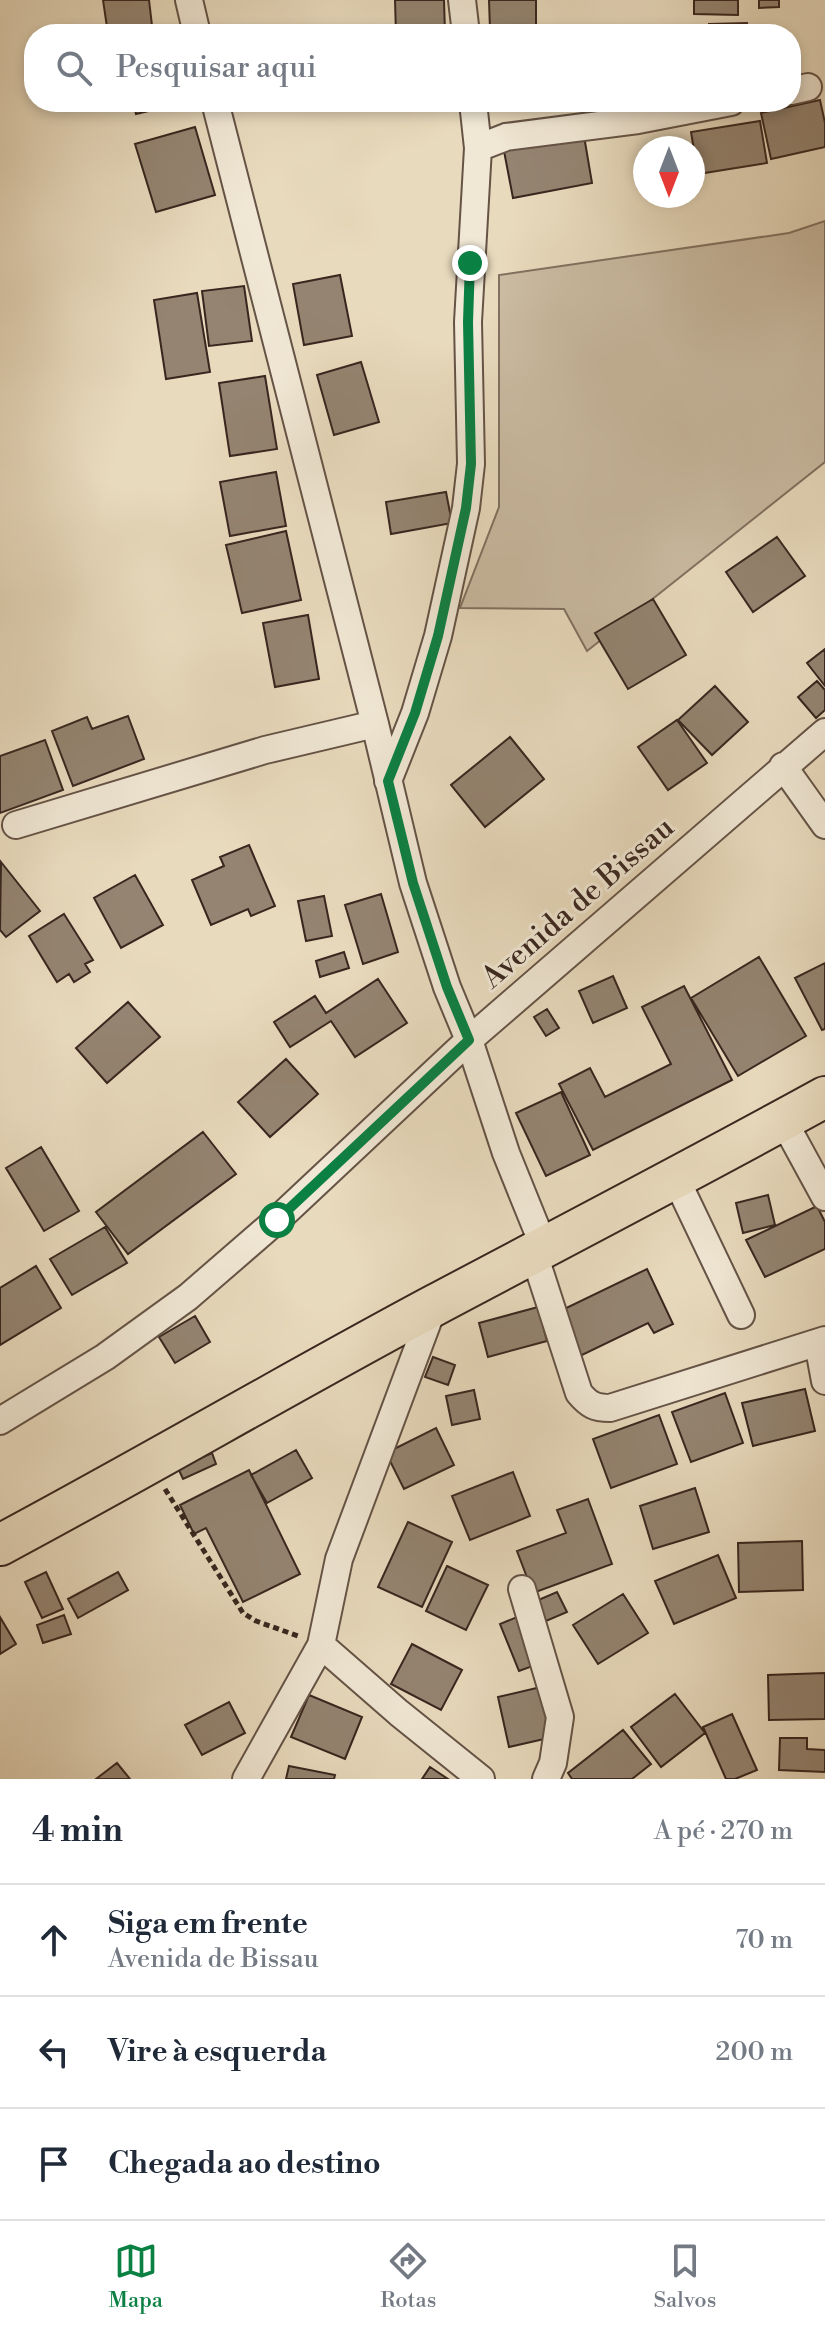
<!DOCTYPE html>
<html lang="pt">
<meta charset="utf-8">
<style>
body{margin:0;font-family:"Libre Bodoni",serif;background:#f2f2f3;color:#1f2937}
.compass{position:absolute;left:633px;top:136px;width:72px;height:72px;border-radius:50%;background:#fff;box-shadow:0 4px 12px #0003;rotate:180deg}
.stop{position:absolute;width:24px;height:24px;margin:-18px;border:6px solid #0b8043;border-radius:50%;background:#fff}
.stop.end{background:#0b8043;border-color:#fff;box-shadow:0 2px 8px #0008}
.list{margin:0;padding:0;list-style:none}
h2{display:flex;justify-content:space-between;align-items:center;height:104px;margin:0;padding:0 32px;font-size:34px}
h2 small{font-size:26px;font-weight:400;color:#747a83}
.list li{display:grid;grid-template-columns:52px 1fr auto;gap:24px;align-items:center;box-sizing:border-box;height:112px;padding:0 32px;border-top:2px solid #e0e1e3}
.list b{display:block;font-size:30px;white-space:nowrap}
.list p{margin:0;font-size:26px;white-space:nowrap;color:#747a83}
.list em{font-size:26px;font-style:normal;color:#747a83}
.icon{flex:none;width:44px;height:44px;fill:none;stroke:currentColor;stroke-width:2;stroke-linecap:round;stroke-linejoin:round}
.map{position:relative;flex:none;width:825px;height:1779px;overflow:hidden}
.search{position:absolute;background:#fff;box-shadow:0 4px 12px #0003;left:24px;right:24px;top:24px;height:88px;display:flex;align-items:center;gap:20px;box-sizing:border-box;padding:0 28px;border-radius:32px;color:#747a83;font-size:30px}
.sheet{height:440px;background:#fff}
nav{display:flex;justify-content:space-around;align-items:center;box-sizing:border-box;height:112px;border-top:2px solid #e0e1e3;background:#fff;font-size:22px;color:#747a83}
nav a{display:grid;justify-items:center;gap:4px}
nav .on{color:#0b8043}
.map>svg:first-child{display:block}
.green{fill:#cabba2;stroke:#827060;stroke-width:2}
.building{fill:#948471;stroke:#39261f;stroke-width:2}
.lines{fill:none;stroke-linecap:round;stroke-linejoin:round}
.minor-casing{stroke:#655346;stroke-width:30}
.primary-casing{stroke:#39261f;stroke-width:44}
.path{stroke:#39261f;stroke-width:5;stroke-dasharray:6 4;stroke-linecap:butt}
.minor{stroke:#f0e7d4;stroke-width:26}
.primary{stroke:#e8dabd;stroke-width:40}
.route{stroke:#0b8043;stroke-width:10}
.labels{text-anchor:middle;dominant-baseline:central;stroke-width:6;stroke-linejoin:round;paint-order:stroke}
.street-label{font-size:30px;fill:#39261f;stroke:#f0e7d4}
</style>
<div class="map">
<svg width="825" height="1779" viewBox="0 0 825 1779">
<rect width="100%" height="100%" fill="#e8dabd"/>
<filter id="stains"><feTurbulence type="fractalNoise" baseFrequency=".0025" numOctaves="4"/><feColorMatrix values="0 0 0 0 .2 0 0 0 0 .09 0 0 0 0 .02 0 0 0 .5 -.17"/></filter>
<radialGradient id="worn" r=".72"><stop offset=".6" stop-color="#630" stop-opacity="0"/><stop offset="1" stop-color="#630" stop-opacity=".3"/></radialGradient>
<path class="green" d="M825,221V462L587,651L564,609L460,608L499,507V275L789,233Z"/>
<path class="building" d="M103,0H149L153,34H108Z
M395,0H444L445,34H396Z
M489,0H536V27L490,29Z
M694,0H738V15L694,14Z
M759,0H779V7L759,8Z
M747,23L748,34H709V24Z
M820,100L825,123V147L771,159L761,113Z
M133,102H182V103L136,114Z
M760,121L767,163L698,174L691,132Z
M195,127L215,195L156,212L135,144Z
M584,136L592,183L513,198L504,151Z
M340,275L352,336L304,345L293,284Z
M244,286L252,341L209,346L202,291Z
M197,293L210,372L166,379L154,300Z
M361,362L379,422L334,435L317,375Z
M265,376L277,449L230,456L219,383Z
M276,472L286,526L230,536L220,482Z
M446,492L452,523L391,534L386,502Z
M286,531L301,600L242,613L226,545Z
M777,537L805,576L753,612L726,572Z
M653,599L686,655L628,689L595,633Z
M308,615L319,679L275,687L263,623Z
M825,649V686L807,663Z
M817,681L825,690V710L816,718L798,697Z
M715,686L748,722L712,755L678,720Z
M128,716L144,759L73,786L52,731L87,717L92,729Z
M677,720L707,763L668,790L638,747Z
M510,737L544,779L485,827L451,785Z
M45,740L63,790L0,813V756Z
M249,845L275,906L251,916L248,909L211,925L192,880L224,866L220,857Z
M1,862L40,911L6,937L0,930Z
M135,875L163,925L121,948L94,898Z
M381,894L398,952L363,964L345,905Z
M324,896L332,936L306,941L298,901Z
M64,914L93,960L85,964L90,972L74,982L69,974L57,982L29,936Z
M344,952L349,968L320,977L316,961Z
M759,957L806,1036L738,1076L691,998Z
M825,963V1029L822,1030L795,978Z
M613,976L627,1008L593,1023L579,991Z
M378,979L407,1023L355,1057L331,1021L290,1047L274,1022L315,996L326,1013Z
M684,986L732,1080L593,1150L559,1084L590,1068L605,1097L671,1064L642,1007Z
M128,1002L160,1037L107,1083L76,1048Z
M547,1009L559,1028L546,1036L534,1017Z
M286,1059L318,1094L270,1137L238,1102Z
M561,1092L590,1155L546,1176L516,1113Z
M203,1132L236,1174L128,1254L96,1212Z
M41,1147L79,1211L44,1231L6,1168Z
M768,1195L775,1225L743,1233L736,1203Z
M817,1206L825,1222V1249L765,1277L746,1240Z
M105,1227L127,1263L72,1295L50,1259Z
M36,1266L61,1308L0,1345V1288Z
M647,1269L673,1324L654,1333L648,1323L580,1356L558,1312Z
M538,1307L547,1341L488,1357L479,1323Z
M195,1316L210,1342L175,1363L159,1337Z
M433,1357L455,1365L448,1385L425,1377Z
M805,1389L815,1431L753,1446L742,1403Z
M474,1390L480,1419L452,1425L446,1396Z
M725,1393L743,1443L691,1462L672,1412Z
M659,1415L677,1464L611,1488L593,1439Z
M436,1428L454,1465L404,1489L386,1453Z
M296,1450L312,1478L267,1503L251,1475Z
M212,1453L216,1464L183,1479L178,1468Z
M249,1470L300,1574L243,1602L206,1528L194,1534L180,1505Z
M513,1472L530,1516L470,1540L452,1496Z
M695,1488L709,1532L653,1549L640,1506Z
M588,1499L612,1564L533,1593L517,1551L566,1533L557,1510Z
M408,1522L452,1542L422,1607L378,1587Z
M802,1541L803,1590L739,1592L738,1543Z
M718,1555L736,1598L674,1624L655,1581Z
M447,1566L488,1585L466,1630L426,1611Z
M46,1572L63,1609L42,1618L25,1582Z
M118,1572L128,1590L78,1618L68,1599Z
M557,1592L567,1612L546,1621L536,1601Z
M623,1594L648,1633L598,1664L573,1625Z
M64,1615L71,1634L43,1643L37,1625Z
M522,1615L541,1663L519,1671L500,1624Z
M0,1617L16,1644L0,1654Z
M412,1644L462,1670L441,1710L391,1684Z
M825,1673V1719L769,1720L768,1675Z
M541,1687L553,1737L509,1747L498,1697Z
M675,1694L705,1733L661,1767L631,1727Z
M309,1695L362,1717L345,1759L291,1737Z
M229,1702L245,1733L202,1755L185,1725Z
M732,1714L757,1770L735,1779H726L703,1727Z
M623,1730L651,1764L632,1779H572L568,1773Z
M780,1738H807V1749L825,1750V1772L779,1770Z
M117,1763L130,1779H96Z
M289,1766L335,1775L334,1779H286Z
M430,1767L448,1779H422Z"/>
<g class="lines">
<g class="minor-casing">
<path id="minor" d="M189,0L197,34
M462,0L466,34
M791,91L808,87
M215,102L375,724L413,883L447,987L469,1040L506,1153L544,1247
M473,102L478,148
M783,766L825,825
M388,781L415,713L438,636L466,508L471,464L468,322L478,148L506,137L638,120L731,102
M16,825L265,750L375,724
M783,1120L825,1197
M676,1179L741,1315
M534,1254L579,1393C589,1405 595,1408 610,1408L825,1340
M818,1343L825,1381
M0,1421L105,1357L188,1297L277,1220L469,1040L825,732
M522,1589L560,1717L553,1763L546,1779
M321,1645L399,1713L481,1779
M246,1779L321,1645L339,1559L434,1305"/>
</g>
<g class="primary-casing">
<path id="primary" d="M0,1545C146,1467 289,1383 435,1305C565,1236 696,1168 825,1097"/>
</g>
<path class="path" d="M165,1489L243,1613L256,1621L298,1636"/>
<use href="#minor" class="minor"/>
<use href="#primary" class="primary"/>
</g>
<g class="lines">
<path class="route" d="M277,1220L469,1040L447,987L413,883L388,781L415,713L438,636L466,508L471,464L468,322L470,263"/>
</g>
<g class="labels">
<g class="street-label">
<text transform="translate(578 903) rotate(-41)">Avenida de Bissau</text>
</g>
</g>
<rect width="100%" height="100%" filter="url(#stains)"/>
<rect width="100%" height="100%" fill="url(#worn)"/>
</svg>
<svg class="compass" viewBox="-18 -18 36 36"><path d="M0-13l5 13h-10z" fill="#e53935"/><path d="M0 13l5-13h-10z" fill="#747a83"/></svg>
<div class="stop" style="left:277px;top:1220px"></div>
<div class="stop end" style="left:470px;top:263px"></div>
<div class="search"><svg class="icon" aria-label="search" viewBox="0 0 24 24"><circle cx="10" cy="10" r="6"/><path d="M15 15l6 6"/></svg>Pesquisar aqui</div>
</div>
<section class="sheet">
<h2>4 min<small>A pé · 270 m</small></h2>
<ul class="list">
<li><svg class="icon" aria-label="ahead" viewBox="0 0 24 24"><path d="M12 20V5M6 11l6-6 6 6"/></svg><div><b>Siga em frente</b><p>Avenida de Bissau</p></div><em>70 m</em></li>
<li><svg class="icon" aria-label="left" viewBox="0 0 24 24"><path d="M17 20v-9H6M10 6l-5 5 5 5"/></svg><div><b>Vire à esquerda</b></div><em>200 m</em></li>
<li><svg class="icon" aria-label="arrive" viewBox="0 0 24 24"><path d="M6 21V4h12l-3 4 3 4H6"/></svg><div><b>Chegada ao destino</b></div></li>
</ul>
</section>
<nav>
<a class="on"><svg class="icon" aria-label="map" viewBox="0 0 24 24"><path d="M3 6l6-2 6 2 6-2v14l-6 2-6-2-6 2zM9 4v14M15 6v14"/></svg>Mapa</a>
<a><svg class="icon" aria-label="directions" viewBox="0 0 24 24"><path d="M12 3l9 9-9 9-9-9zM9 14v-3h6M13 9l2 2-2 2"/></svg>Rotas</a>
<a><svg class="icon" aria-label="saved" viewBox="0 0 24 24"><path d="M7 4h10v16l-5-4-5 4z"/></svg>Salvos</a>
</nav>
